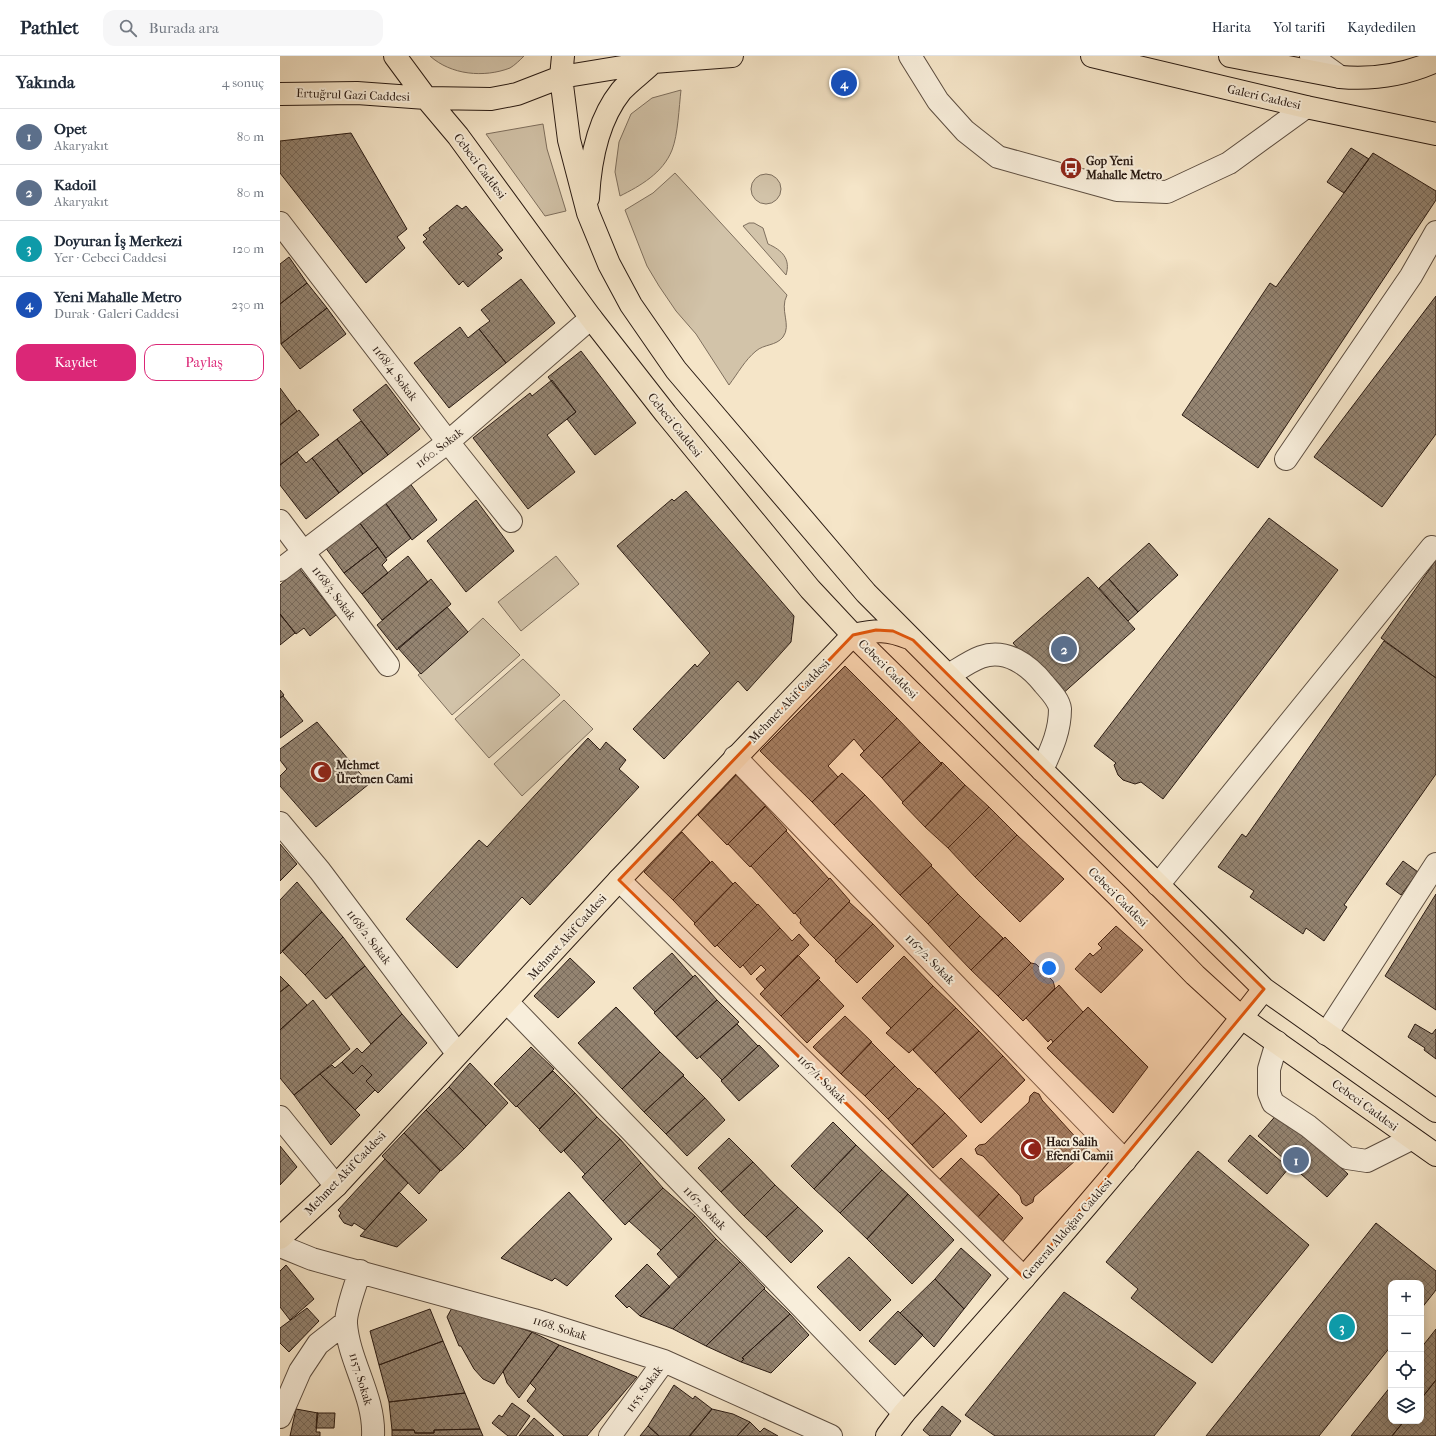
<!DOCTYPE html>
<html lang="tr">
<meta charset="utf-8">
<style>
body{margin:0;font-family:"IM FELL French Canon",serif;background:#f6f6f7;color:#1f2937}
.controls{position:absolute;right:12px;bottom:12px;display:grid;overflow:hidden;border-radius:8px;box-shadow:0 2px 10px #0003}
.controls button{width:36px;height:36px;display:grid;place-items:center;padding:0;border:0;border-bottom:1px solid #e0e1e3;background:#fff;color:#1f2937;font:20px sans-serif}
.you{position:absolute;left:769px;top:912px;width:14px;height:14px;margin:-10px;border:3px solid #fff;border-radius:50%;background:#1a73e8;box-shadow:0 0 0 6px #1a73e833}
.badge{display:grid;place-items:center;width:26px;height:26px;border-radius:50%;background:#db2777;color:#fff;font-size:13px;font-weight:700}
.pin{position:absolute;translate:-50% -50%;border:2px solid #fff;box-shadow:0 1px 4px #0006}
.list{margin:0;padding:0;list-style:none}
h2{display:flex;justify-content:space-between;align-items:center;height:52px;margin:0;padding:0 16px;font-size:17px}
h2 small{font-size:13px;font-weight:400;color:#747a83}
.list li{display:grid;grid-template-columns:26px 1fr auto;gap:12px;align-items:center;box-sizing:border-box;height:56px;padding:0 16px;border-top:1px solid #e0e1e3}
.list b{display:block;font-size:15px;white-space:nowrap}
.list p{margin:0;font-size:13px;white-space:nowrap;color:#747a83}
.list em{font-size:13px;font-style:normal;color:#747a83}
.actions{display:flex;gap:8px;padding:12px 16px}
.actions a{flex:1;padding:9px 0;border:1px solid #db2777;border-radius:12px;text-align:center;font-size:14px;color:#db2777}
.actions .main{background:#db2777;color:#fff}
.icon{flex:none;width:22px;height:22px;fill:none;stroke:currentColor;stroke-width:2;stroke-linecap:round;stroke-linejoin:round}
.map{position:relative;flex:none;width:1156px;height:1380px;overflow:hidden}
header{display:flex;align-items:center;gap:24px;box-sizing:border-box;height:56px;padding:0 20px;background:#fff;border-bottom:1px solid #e0e1e3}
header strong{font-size:19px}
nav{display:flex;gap:22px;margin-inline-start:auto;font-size:14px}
.search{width:280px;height:36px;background:#f6f6f7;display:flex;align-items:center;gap:10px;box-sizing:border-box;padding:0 14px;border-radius:12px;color:#747a83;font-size:15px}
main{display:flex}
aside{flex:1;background:#fff}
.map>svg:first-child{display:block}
.green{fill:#d2c3a9;stroke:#7e6f5e}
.building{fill:url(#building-cross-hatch);stroke:#2a1b13}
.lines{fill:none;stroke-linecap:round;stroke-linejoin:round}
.minor-casing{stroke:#5d4e40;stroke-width:24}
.major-casing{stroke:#2a1b13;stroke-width:24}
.minor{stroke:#f8eedb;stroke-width:22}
.major{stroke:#f5e5c8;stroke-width:22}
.marked{fill:#de560c;fill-opacity:0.2;stroke:#de560c;stroke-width:3;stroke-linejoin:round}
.labels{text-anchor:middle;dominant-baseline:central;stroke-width:4;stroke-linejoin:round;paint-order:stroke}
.street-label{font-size:12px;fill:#2a1b13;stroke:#f8eedb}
.poi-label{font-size:12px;font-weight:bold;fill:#2a1b13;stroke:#f8eedb;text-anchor:start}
</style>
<header>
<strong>Pathlet</strong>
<div class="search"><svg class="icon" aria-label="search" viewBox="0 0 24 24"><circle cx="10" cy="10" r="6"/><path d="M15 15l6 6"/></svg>Burada ara</div>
<nav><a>Harita</a><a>Yol tarifi</a><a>Kaydedilen</a></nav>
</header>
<main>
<aside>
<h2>Yakında<small>4 sonuç</small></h2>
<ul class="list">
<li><span class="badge" style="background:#5c6f8a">1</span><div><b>Opet</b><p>Akaryakıt</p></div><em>80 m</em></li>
<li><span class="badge" style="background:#5c6f8a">2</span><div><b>Kadoil</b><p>Akaryakıt</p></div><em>80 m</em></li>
<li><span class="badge" style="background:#0f9aa8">3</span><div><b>Doyuran İş Merkezi</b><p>Yer · Cebeci Caddesi</p></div><em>120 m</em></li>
<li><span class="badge" style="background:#1a4fb4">4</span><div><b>Yeni Mahalle Metro</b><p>Durak · Galeri Caddesi</p></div><em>230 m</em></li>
</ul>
<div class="actions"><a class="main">Kaydet</a><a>Paylaş</a></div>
</aside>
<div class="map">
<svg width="1156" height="1380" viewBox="0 0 1156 1380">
<defs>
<pattern id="building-cross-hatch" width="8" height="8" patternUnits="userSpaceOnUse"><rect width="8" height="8" fill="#948471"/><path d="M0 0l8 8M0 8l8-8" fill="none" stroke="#796b5c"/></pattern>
</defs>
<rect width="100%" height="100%" fill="#f5e5c8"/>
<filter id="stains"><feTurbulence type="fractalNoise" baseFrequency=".005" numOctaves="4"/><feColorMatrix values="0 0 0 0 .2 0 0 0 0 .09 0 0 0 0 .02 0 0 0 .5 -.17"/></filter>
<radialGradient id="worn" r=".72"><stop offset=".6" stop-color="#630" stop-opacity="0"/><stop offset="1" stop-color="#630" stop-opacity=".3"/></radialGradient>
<path class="green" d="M150,0H244C240,4 235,9 230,12C204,22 171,19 150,0Z
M401,34C399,51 398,79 392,94C383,117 360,130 340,140L335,116L339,86L351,58L372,42Z
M263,68L267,93L286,155L265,160L206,78Z
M395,117L507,239C499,254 512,269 503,281C496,290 484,288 476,295C465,304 458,317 449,329L416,278L396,255L379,230L367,210L345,154L373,137Z
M471 133a15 15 0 1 1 30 0a15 15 0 1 1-30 0Z
M469,167H474L483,172L488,188C502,194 511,203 506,219L463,170Z
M276,500L299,528L241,575L218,546Z
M203,562L240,599L172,659L138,619L188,576Z
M243,603L280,639L209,702L175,663Z
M284,644L313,673L242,740L214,708Z"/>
<path class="building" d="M71,77L127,173L117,181L125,192L86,227L0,117V85Z
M1071,92L1089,103L1064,137L1047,126Z
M1093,97L1156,135V144L978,412L902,359L990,227L996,231Z
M177,149L182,153L186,150L223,194L217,198L222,202L188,231L183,225L179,229L143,186L147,183L143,179L150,174L149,172Z
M9,201L27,227L0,248V208Z
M241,223L275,267L226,307L199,273L210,265L201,254Z
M27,227L47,252L1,288L0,248Z
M1156,240V378L1102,451L1034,401Z
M47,252L66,278L20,313L1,288Z
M180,271L188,282L199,273L226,307L169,352L134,307Z
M301,295L356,367L315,399L287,363L296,356L268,321Z
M272,324L296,356L267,379L295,416L248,453L193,382L250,337L252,340Z
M106,328L140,373L108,399L73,354Z
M0,332L17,355L0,369Z
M19,354L39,379L0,409V369Z
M81,365L108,399L83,418L57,383Z
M57,383L83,418L59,437L32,402Z
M17,396L26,407L32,402L59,437L26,463L0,429V409Z
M129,426L157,464L132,484L104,445Z
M406,435L514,560L511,586L467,635L458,625L384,703L353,673L415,608L417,611L430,597L337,490L392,443L394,445Z
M196,444L234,495L186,536L147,485Z
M104,445L131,482L106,502L79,466Z
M989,462L1058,514L883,743L861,726L855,728L843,724L838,719L834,709L836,707L814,690Z
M79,466L98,491L64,517L45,491Z
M869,487L898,519L858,556L829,523Z
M98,491L107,504L102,509L108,517L82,538L64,517Z
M128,500L148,526L102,564L82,538Z
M1156,504V622L1101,582Z
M19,512L56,559L30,580L24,572L16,578L0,558V529Z
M808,521L855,573L780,640L733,587Z
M151,523L171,548L117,594L97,569Z
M829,523L858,556L848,565L819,532Z
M167,551L188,576L141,618L118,592Z
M0,558L15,577L0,589Z
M1104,585L1156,622V718L1064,849L1067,851L1044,885L1026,872L1023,878L970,841L974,835L938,811L962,778L966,781Z
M565,610L617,662L584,695L574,683L548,710L558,721L532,746L480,695Z
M0,634L4,639L0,642Z
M3,640L23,665L0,682V642Z
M617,662L640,686L602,722L580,699Z
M37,666L89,728L36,771L0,730V720L7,713L0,704V693Z
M308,682L320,694L326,686L346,704L339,713L359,731L250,849L242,841L177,912L126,863L199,784L207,791Z
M640,686L662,708L623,746L602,722Z
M662,706L685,729L645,771L622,747Z
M562,717L585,739L554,769L532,746Z
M456,719L486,750L447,789L418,759Z
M685,729L709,751L668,792L645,771Z
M585,739L652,809L620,839L554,769Z
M485,750L507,774L470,811L448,788Z
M709,751L737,779L695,821L668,792Z
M506,775L549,823L514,858L471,810Z
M402,776L430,806L393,844L364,816Z
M737,779L784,823L740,866L695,821Z
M0,788L17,808L0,825Z
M432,805L453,828L415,867L393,844Z
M1123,805L1138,816L1121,839L1106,828Z
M651,810L678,838L648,868L620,839Z
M550,822L570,845L534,882L520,867L521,864L515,857Z
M17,826L42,856L0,898V844Z
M455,826L477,849L435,891L414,868Z
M678,838L700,860L669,891L648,868Z
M1156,838V954L1105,920Z
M569,846L593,868L556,904L534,882Z
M478,848L500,872L460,912L437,889Z
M42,856L63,881L25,919L2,895Z
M700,860L723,882L691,914L669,891Z
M593,868L614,890L577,927L555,905Z
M836,870L863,894L821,937L795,913L810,897L813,900L822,892L818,888Z
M500,872L512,885L519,878L529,889L485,933L476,923L486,914L481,909L471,919L463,909Z
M63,881L85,910L46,943L25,919Z
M725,881L751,907L718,940L691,914Z
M392,897L413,921L375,956L353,932Z
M518,899L540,922L501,960L480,938Z
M624,900L653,930L611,972L582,942Z
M290,902L315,926L278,962L254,940Z
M751,907L756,908L773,925L775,932L743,965L718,940Z
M85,910L122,958L91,988L51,938Z
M415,919L437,944L396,981L374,957Z
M0,920L9,929L0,936Z
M538,923L564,950L527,987L501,960Z
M9,929L27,949L0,974V936Z
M779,929L803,956L773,986L771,983L768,986L746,962Z
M653,930L676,952L629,997L606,977Z
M33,944L70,993L14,1039L0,1022V974Z
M437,944L459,966L417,1003L396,981Z
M336,951L380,996L342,1033L298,987Z
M808,951L868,1011L833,1057L767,992Z
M676,952L699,975L655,1017L633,994Z
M122,958L147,987L98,1037L86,1025L92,1019L82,1009L73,1018L62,1006L77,992L82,997Z
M565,960L592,986L561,1018L533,991Z
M457,968L478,990L442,1024L420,1001Z
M1135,968L1152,978L1156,973V1003L1144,994L1145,992L1128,981Z
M699,975L723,1000L679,1043L655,1017Z
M591,986L615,1010L585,1040L561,1018Z
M479,989L499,1010L459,1045L441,1025Z
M251,991L274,1013L236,1051L214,1028Z
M380,996L404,1019L364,1056L342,1033Z
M723,1000L745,1024L701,1067L679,1043Z
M62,1006L73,1018L82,1009L92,1019L86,1025L95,1034L75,1054L40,1018L52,1009L55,1012Z
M190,1007L228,1047L206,1070L169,1031Z
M615,1010L638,1033L608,1063L585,1040Z
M273,1015L295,1037L259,1073L237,1050Z
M40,1018L80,1059L51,1089L14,1039Z
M403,1020L425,1042L386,1078L364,1056Z
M169,1031L206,1070L184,1093L146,1054Z
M639,1032L665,1057L632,1089L608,1063Z
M754,1036L759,1038L762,1044L799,1085L805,1087L807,1092L804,1097L754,1141L753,1146L746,1150L742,1147L740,1140L703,1100L697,1098L695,1093L699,1089L705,1088L749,1046L750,1040Z
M295,1037L317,1061L281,1097L259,1074Z
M425,1042L445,1064L407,1100L386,1078Z
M146,1054L184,1093L161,1115L124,1077Z
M999,1056L1068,1118L1047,1141L978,1080Z
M665,1057L687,1080L653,1112L632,1089Z
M317,1061L340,1083L305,1118L284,1095Z
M553,1066L576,1089L534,1133L511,1110Z
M124,1077L160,1115L139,1138L102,1100Z
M970,1079L1009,1112L987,1138L948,1105Z
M449,1082L473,1106L441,1136L418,1112Z
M340,1083L361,1107L323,1145L302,1121Z
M576,1089L602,1114L560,1157L534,1133Z
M0,1090L17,1111L0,1129Z
M918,1095L1029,1189L932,1307L851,1242L858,1233L826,1206Z
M681,1102L719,1138L697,1162L660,1123Z
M105,1103L128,1127L85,1174L74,1167L72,1170L64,1167L59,1160L61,1157L58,1154Z
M473,1106L495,1129L464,1160L441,1136Z
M361,1107L383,1132L345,1169L323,1145Z
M602,1114L628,1138L587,1183L560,1157Z
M495,1129L518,1151L486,1181L464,1160Z
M383,1132L415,1160L381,1194L349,1165Z
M119,1136L147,1164L117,1191L80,1180Z
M289,1136L332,1183L287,1230L275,1222L272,1225L221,1202Z
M628,1138L674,1184L632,1228L587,1183Z
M719,1138L743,1162L723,1185L697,1162Z
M518,1151L543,1175L511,1207L486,1181Z
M415,1160L436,1183L399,1222L377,1198Z
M1096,1167L1156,1215V1234L1141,1253V1227H1111V1290L1039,1380H926Z
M436,1183L460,1206L393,1273L360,1260Z
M681,1192L711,1219L684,1253L655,1223Z
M569,1201L611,1244L580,1275L537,1231Z
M460,1206L485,1232L482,1235L426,1290L393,1273Z
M367,1208L390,1231L360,1260L349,1250L347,1252L335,1240Z
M6,1209L34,1243L10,1264L0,1251V1215Z
M655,1223L684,1253L654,1291L620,1257Z
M484,1233L510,1258L462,1302L464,1303L461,1306L426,1290Z
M784,1236L916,1327L874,1380H715L685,1359Z
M173,1250L252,1276L214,1328L203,1323L194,1313L181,1290H179L167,1261Z
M27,1252L39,1265L9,1296L0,1287V1272Z
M150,1253L163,1285L99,1309L90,1275Z
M618,1255L643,1279L615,1309L589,1285Z
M510,1258L529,1279L491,1317L461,1306L464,1303L462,1302Z
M1156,1273V1324L1141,1343V1292Z
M252,1276L279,1289L239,1342L227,1327L223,1315Z
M163,1285L185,1337L109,1346L99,1309Z
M279,1289L357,1321L307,1380H284L247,1345L256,1333L250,1327Z
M1156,1324V1380H1112L1124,1365H1141V1343Z
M394,1329L413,1343L415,1340L432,1353L410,1380H379L368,1370Z
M1111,1330V1365H1124L1112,1380H1071Z
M185,1337L200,1373L154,1374V1377H135L134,1374H112L109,1346Z
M232,1347L250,1360L236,1380H228L212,1367L219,1359L222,1361Z
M662,1350L681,1365L670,1380H650L643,1374Z
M16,1353L38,1357L36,1376H40V1380H10Z
M432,1353L453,1358L470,1366L457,1380H409Z
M37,1357H55L54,1372H36Z
M254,1362L274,1380H239Z
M470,1366L480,1376L484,1372L498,1380H457Z
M368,1370L379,1380H360Z
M200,1373L203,1380H112V1374H134L135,1377H154V1374Z"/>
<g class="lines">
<g class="minor-casing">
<path id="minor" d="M630,0L658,45L685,75L718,101L837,134L887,136L949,107L1026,51
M1031,0L1060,21
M0,167L168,386L231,465
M1006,403L1131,220L1156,176
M0,465L108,609
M0,514L168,386L311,262
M669,619C679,613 690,605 701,601C726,592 749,609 764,628C770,635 779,644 780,653C780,676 771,694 762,714
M455,701L845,1105
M0,767L40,815L177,997
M339,824L744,1222
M878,829L1152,491
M227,946L624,1357
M1046,978L1156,808
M997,986L989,1013V1037L993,1047L1028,1070L1067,1102L1087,1105L1131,1083
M0,1061L56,1130
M0,1190L32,1203L254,1264L384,1305L551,1380
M80,1215C76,1227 65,1257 66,1268C69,1306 95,1341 93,1380
M0,1361L20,1315L38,1288L66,1266
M330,1380L384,1305"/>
</g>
<g class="major-casing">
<path id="major" d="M115,0L146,42L178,80L311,262L386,358L530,533L573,579L840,842L915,919L962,962L1156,1099
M283,0L281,21L289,84L308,157L329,208L351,249L396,314L586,537L762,714L984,933L1156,1055
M812,0L1026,51L1156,78
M950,0L1060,21C1094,24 1125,19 1156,5
M0,38L77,37L146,42L211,43L237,38L281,21L373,6L452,0
M308,142C310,105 317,65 341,35C350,25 363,16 373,6
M573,579C596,574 607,573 629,582
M0,1182L56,1130L339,824L573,579
M607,1380L624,1357C748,1219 870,1080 984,933"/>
</g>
<use href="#minor" class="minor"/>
<use href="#major" class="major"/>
</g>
<path class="marked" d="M596,574L613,575L633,584L984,933L744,1222L339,824L573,579Z"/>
<defs>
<g id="bus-disc" transform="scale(1.15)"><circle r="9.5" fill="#8f2418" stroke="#f8eedb"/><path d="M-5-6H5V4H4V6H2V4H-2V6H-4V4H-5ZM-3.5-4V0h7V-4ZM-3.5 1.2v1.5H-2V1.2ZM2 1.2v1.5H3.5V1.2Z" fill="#fff"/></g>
<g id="mosque-disc" transform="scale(1.15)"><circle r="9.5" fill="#8f2418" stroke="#f8eedb"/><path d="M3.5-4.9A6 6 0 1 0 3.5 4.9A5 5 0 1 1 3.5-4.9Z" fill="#fff"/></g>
</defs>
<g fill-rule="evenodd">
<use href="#bus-disc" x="791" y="112"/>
<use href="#mosque-disc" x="41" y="716"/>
<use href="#mosque-disc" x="751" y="1093"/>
</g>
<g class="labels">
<g class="street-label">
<text transform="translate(73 39) rotate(2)">Ertuğrul Gazi Caddesi</text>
<text transform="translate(984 41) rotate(13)">Galeri Caddesi</text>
<text transform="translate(200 110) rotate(53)">Cebeci Caddesi</text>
<text transform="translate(115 317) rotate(53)">1168/4. Sokak</text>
<text transform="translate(395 369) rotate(51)">Cebeci Caddesi</text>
<text transform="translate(159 392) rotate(-38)">1160. Sokak</text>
<text transform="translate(54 537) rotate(53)">1168/3. Sokak</text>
<text transform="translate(608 613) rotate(45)">Cebeci Caddesi</text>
<text transform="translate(509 645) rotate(-46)">Mehmet Akif Caddesi</text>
<text transform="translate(838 841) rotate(45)">Cebeci Caddesi</text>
<text transform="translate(89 881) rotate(53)">1168/2. Sokak</text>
<text transform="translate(287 881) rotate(-48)">Mehmet Akif Caddesi</text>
<text transform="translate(650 903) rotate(46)">1167/2. Sokak</text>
<text transform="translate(542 1023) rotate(45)">1167/1. Sokak</text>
<text transform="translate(1085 1049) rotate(36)">Cebeci Caddesi</text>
<text transform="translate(65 1117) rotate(-46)">Mehmet Akif Caddesi</text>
<text transform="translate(425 1152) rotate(46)">1167. Sokak</text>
<text transform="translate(787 1173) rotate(-49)">General Aldoğan Caddesi</text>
<text transform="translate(280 1272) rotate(18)">1168. Sokak</text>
<text transform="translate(81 1323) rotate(73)">1157. Sokak</text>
<text transform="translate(364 1333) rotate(-54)">1155. Sokak</text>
</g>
<g class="poi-label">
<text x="806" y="105">Gop Yeni<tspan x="806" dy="14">Mahalle Metro</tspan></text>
<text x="56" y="709">Mehmet<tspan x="56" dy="14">Üretmen Cami</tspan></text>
<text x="766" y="1086">Hacı Salih<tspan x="766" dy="14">Efendi Camii</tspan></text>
</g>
</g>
<rect width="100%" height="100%" filter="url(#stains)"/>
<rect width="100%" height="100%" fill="url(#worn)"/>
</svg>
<div class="controls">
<button>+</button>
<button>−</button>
<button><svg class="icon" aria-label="locate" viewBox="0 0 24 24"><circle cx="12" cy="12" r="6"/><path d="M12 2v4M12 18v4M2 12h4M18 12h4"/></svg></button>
<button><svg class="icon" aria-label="layers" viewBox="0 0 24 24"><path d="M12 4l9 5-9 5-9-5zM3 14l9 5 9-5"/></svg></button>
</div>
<div class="you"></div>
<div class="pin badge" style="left:1016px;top:1104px;background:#5c6f8a">1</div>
<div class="pin badge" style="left:784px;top:593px;background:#5c6f8a">2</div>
<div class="pin badge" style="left:1062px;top:1271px;background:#0f9aa8">3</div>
<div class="pin badge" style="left:564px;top:27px;background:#1a4fb4">4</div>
</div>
</main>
